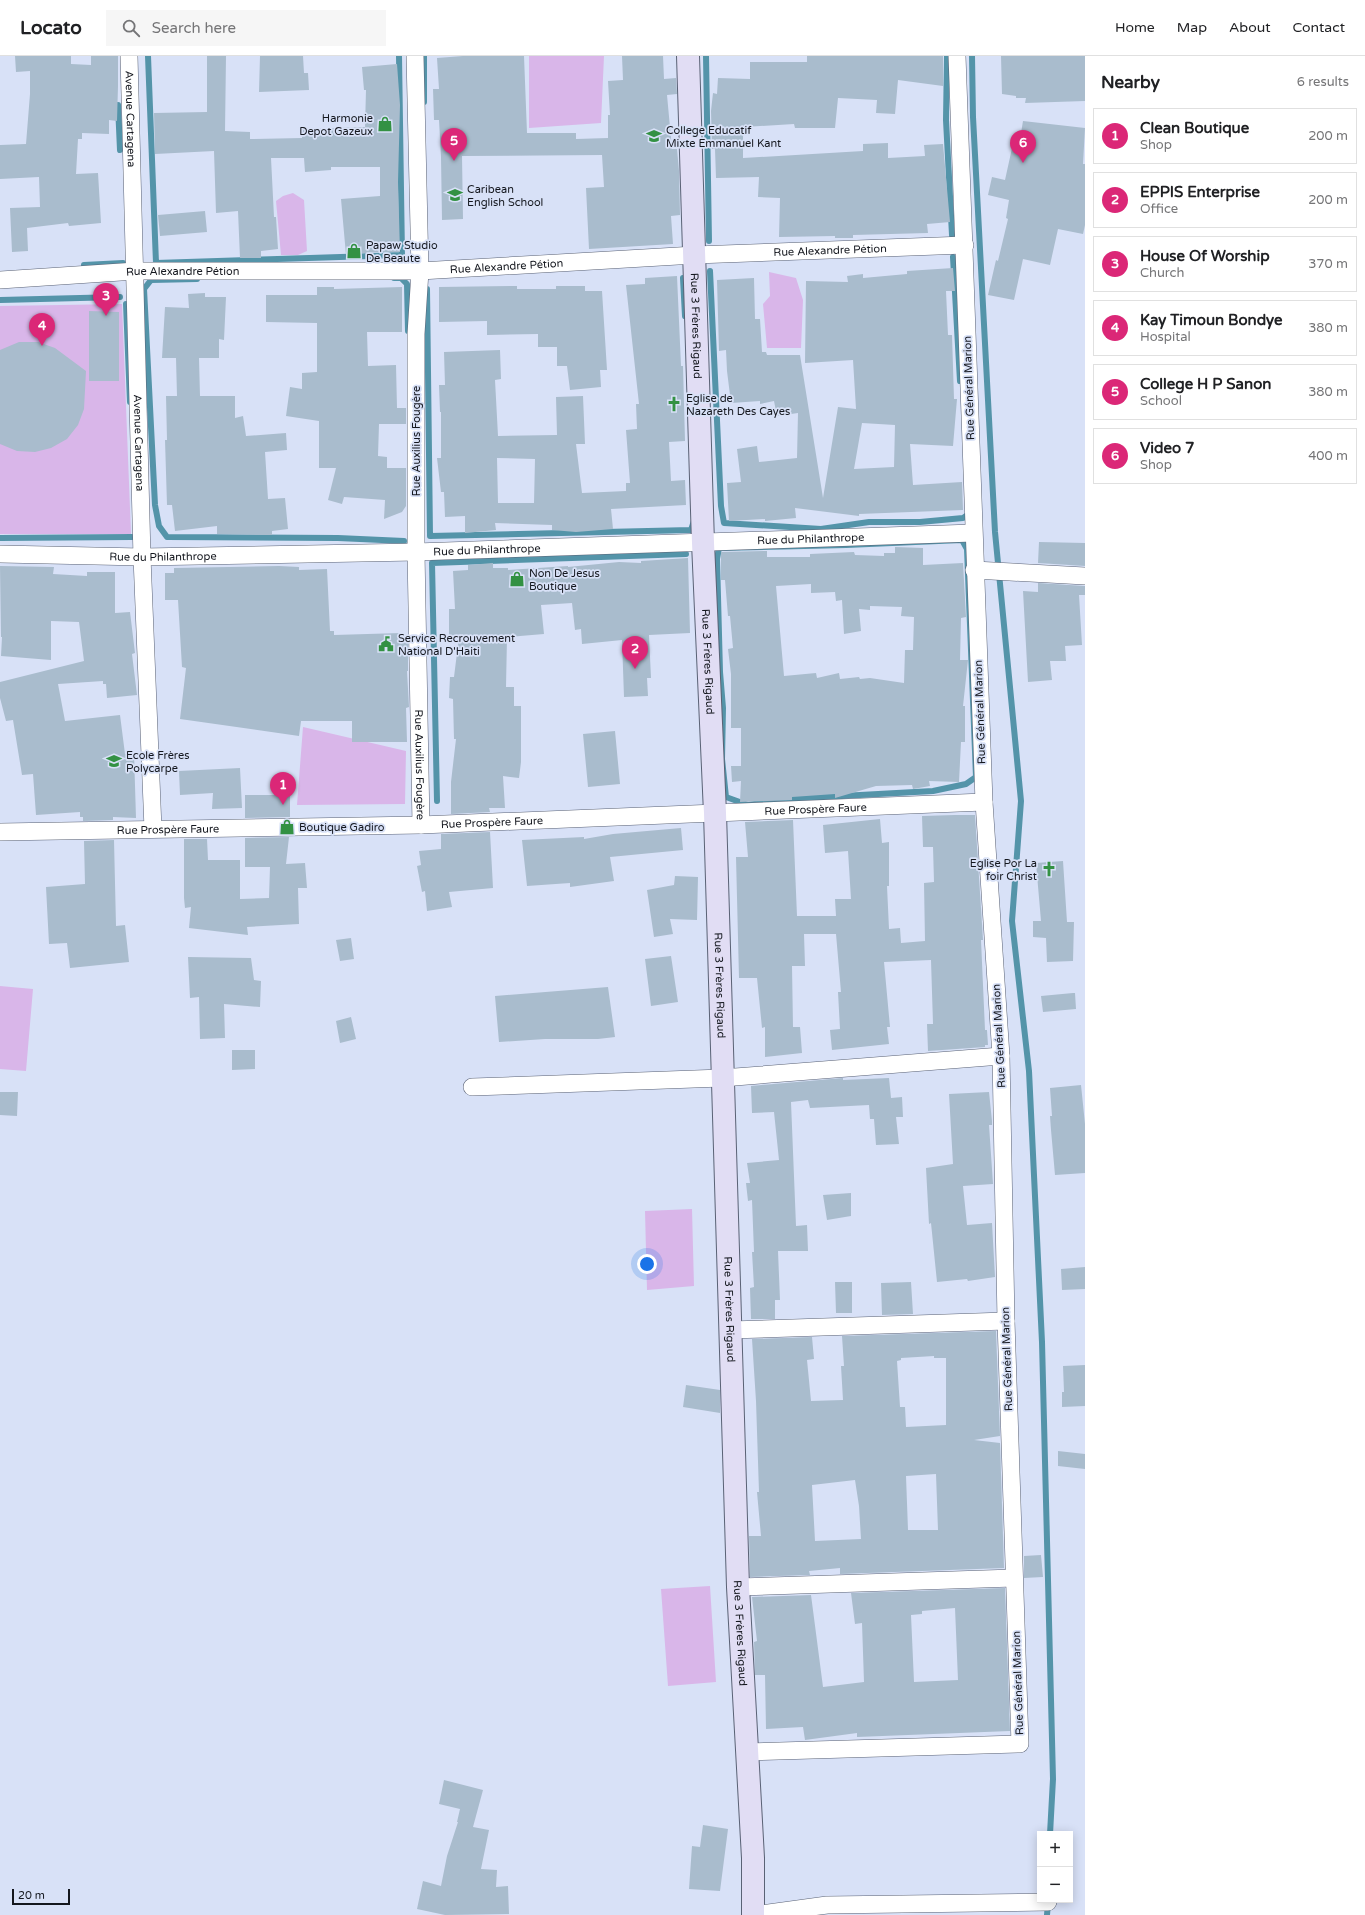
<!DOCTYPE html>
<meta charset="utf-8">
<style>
body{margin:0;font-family:"Varela Round",sans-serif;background:#f6f6f6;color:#202124}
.controls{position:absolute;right:12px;bottom:12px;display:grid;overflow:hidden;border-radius:0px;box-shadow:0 2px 10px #0003}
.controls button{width:36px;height:36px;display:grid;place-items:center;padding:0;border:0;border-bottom:1px solid #e0e0e0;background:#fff;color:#202124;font:20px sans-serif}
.scale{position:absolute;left:12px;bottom:10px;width:58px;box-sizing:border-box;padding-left:4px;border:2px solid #14171e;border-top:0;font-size:11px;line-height:14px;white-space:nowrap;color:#14171e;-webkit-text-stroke:3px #d8e1f7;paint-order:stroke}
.you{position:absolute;left:647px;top:1208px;width:14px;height:14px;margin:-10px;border:3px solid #fff;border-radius:50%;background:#1a73e8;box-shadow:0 0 0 6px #1a73e833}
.badge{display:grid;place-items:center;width:26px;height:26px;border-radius:50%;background:#db2777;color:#fff;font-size:13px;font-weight:700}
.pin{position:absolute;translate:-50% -33px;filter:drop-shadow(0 1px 2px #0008)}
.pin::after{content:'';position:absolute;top:21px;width:14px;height:12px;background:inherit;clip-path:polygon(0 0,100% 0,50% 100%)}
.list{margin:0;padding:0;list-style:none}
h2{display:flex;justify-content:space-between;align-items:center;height:52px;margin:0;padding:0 16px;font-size:17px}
h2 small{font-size:13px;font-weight:400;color:#757577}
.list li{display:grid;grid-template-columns:26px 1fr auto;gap:12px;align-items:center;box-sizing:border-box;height:56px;margin:0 8px 8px;padding:0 8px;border:1px solid #e0e0e0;border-radius:0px}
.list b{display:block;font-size:15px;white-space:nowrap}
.list p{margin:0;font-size:13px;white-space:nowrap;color:#757577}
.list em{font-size:13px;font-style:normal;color:#757577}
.icon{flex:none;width:22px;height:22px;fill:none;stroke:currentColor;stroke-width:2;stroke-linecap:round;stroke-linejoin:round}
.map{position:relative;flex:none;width:1085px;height:1859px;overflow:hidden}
header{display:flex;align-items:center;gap:24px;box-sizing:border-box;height:56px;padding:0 20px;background:#fff;border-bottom:1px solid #e0e0e0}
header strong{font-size:19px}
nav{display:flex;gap:22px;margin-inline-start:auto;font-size:14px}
.search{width:280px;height:36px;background:#f6f6f6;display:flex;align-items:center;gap:10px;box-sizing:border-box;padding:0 14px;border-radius:0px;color:#757577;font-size:15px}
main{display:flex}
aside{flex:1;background:#fff}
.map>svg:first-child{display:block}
.green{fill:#d9b6e9}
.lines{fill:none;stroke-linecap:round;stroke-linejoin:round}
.stream{stroke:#5494a9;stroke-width:6}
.building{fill:#a9bccd;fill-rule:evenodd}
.street-casing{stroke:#5a6275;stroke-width:18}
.secondary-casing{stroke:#5a6275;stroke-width:24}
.street{stroke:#fff;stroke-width:17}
.secondary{stroke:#e1ddf4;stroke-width:22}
.labels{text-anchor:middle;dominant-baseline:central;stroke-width:3.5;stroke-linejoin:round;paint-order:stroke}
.poi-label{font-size:11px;fill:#14171e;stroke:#d8e1f7;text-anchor:start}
.street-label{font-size:11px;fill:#14171e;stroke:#d8e1f7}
</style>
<header>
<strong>Locato</strong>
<div class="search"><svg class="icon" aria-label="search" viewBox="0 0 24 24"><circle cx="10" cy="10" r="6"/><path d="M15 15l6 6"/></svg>Search here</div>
<nav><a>Home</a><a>Map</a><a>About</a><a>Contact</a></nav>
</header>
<main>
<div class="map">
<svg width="1085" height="1859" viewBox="0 0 1085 1859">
<rect width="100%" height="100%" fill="#d8e1f7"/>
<path class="green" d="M529,0H604L601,67L529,72Z
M293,137L304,144L307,195L298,199H281L276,145L283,140Z
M769,216L796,222L803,244L801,292H767L763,248L770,240Z
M122,248L131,478H0V250Z
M303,671L406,695L405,748L297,749Z
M0,930L33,933L26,1015L0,1013Z
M692,1153L694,1230L647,1234L645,1155Z
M710,1530L716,1626L668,1630L661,1533Z"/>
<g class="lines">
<path class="stream" d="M148,0L156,207L402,199L399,0
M424,0V46
M706,0L709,185
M947,0L946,64L952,179
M972,0L973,61L995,476L1021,745L1012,865L1029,1015L1042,1286L1053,1723L1050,1778
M118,49L120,94
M953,201L960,325
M84,209L123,207
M710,215L721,450L724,467L821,473L869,466H920L963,462L969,458V454
M394,222H401L407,228L408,275
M683,222L685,260
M197,223L151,224L144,233L155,449L159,470L167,481L338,482L404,485
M427,233L430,480L691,474L694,465
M0,244L120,241
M126,248L130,346
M0,482L132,481
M962,484L967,493L976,721L966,728L933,735L787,743L748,749L726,741L722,703L723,652L720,616L717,503L719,492L846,489Z
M437,745L432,507L686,498
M1047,1859L1048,1847"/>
</g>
<path class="building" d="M15,0H71V8L91,9V0H118V30L117,65L109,64V78L82,77V83H78L76,118L98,117L101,167L69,170L68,167L27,172L28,195L12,196L10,152L40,151L39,121L0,123V89L26,88L30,38V15L16,16Z
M207,0H226L225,75L250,76V83L302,82L301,73L365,71L366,34H364L362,11L397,8L400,49L398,126L400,196H377L346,199L341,143L380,140V111H331V114L305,116L304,102H271L274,161H276L278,193L261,195V202H240L238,155L216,157L214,95L155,98L154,57L207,56Z
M260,0H303L304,17H308L309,34L259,36Z
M463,0H524L527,77H576V83L608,82V59H610L608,25L623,24L622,0H663L664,23L676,22L677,38L667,39L672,93H677L679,115L680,159L671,160L673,188L589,193L586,132L604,131L602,99L462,100L463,163L442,164L441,101L439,64H434L433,33H439L437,2Z
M807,0H943V30L898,24L895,58L876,57L877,44L838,42L835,72H795L794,68L743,71V102L863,95V88L888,87V102L925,100L924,89L943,88L950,166L927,168L928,177L853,179V182H835V180L779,181L780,142L758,141L759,121L716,122L715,93H712L711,55L713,37L717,38L718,22L750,23V6H807Z
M1001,0H1085V45L1025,47L1026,42H1016V40L1002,38Z
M1023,65L1085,72L1083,108H1085V169L1083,178L1058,173L1050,209L1023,203L1014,244L988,239L996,204L998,205L1008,163L1006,162L1009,144L988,139L992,121L1005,124L1014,83H1020Z
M205,155L207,176L160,180L158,159Z
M953,212L955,235H946L948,279H952L954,343H957L953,390L910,388L913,429L962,426L963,454L859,458V460L795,452L796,462L765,465V463L729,465L727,427L741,426L737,393L757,390L759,406L797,402L798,357L777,360L774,345L760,348V345L731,347L727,315L726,294L719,295L717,224L754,222L755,263H760L762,296H766L767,299H800L823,442L838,351L856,353L853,304L805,307L806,225L848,226L847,220L863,218V222L907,218V215ZM862,367L895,369L894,411L854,413Z
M677,220L681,310H683L685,385L669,386L671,425L685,424L686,449L611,453L613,473L576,476L552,474V469L495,467L496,474L465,477V460L445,461L444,436H441L437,402H441V356H440L439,329H445L444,296L500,294L501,323L495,324L498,380L557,379L556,341L583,340L585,388H576L582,437L626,435V427H630L626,374L637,373L636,348H639L626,229L645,228V222ZM497,402L535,403L534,447H498Z
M517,230V233H556V230H585V235H602L607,314H600L601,331L570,334L567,310H557V291H538V278L487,279V265L439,266V231Z
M317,231H334V233L402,231V276H367L368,310L396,309L397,352H406V368H379L378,400L387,401V412H406V450L402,456L384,463L385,444L344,441L342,448L328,444L336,412H319V365L286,360L290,331L302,333V317L317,316V267L266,266V239H317Z
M205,237V241H226L224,284L219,283V302H199L200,340H235V362L243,360L246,380L286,377L287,394L265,396L268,443L285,442L288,473L272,475V479L217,478V470L175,475L172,449H167L165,384H167L166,340H177L176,302H162L165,251L189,252L188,238Z
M89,255L119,256V325H89Z
M19,286H38L55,292L86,315L84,353L78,369L67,383L51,392L35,396L17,395L0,388V294Z
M1039,486L1085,487V510L1038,507Z
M895,491L923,492V509L963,507L966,561L961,562L960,604H968L963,650H965V686H961L959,726L929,725L930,730L913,733L912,729L876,730L835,742V738L792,741V744L740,746L741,725L732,726L731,710H741V672H731V618L728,593L733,592L730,560H728L725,524H721V496L767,495V501H810V498L854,496L855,499L884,500V497H895ZM811,528V537L835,536L836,545L842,544L844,578L861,575L859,553L870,554V550L902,551L901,560L914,561L913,594H905L904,627L870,622L860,623L859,621L840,623L839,617L817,622L816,617L784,620L776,530Z
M688,502L690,577L649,579L651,622H647L648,640L624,641L622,584L582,588L581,573L575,574L572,547L541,549L544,578L507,581L506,631H514V650H521V706L519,722L503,720L505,752H489L490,756L451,758V726L456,683H454L453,643L449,642L450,621H454L459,581H449V553H455L453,515L468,514V509L493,507V512H508V514L568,510V511L619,506L641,507V505Z
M0,510L54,511L53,518L87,520V516H115V557L130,556L135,597L132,598L137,639L107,642L106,628H103V625L58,628L65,665L120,659L125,698L134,697L136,762L113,761V764L83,765V761H80V756L36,759L33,718L22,719L13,664L6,665L0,642V626L84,605L79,566L51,565V604L1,600L2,581H1Z
M279,510L299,511V514L327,513L330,575H334V579L401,577V581L408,580V615H407L409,651L406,652L407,686H352V665H301L299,680L180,663L186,612L182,611L178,544H165V517H174V512Z
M1038,527L1085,530V539H1079L1082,589L1065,590L1066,605H1050L1052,624L1028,626L1023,535L1038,536Z
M615,675L620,728L588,731L583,678Z
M240,712L242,752L212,753L213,737L180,739L179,715Z
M245,739H290V761L245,762Z
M955,759H975L983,884H981L985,974H987L988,989H985V991L928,995L927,968H933L931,904L884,906L890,971H887L889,988L832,994L830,974L840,973L838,936H841L836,878H804L805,910H792L793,971H800L802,997L765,1001V971L762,972L757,922H739L736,801H748L745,766L793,764L797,860H836L835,843H851L848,795L825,797L823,769L880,763L882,787L889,786V830H887L889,873L900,872L901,887L925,885L924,827L934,826L933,791H923L922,760Z
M681,772L683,794L610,801L614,825L570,831V827L527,830L522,784L584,781V783L613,778Z
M490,776L493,832L449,836L452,851L427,855L425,835L422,836L417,810L421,809L419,795L441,793V778Z
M289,781L286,808L305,807L307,832H298L299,868L247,871L248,879L189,872L191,851L185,852L184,842V783H207L208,804H240V843L269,842L270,811H245V782Z
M114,784L116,870L125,869L129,906L70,912L67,887L49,888L46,831L85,828L84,785Z
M1063,805L1067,866H1074L1073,905L1047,906L1046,882L1033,881V865H1041L1036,807Z
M675,820L698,821L697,864L670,863L673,878L654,881L647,834L674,829Z
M351,882L354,903L340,905L336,884Z
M671,900L678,946L651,950L645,903Z
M188,901L251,902L254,924L261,925L260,951L224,948L225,982L200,983L199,941L190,942Z
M608,931L615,981L598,983H545L499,986L495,940Z
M1073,937H1075L1076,953L1043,956L1041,940Z
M351,961L356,983L340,987L336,965Z
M232,994H255V1013L232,1014Z
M843,1022V1024L889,1022L891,1042L902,1041L903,1061H896L899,1088L876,1089L874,1063H870L869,1049L810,1052L808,1044L791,1046L796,1170L807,1169L808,1195H778L780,1244H775V1263H751L750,1232L754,1231L752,1196H754L752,1144L748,1145L746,1127H750L747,1107L779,1104L774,1056L752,1057L751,1030Z
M1081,1029L1085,1068V1117L1055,1119L1051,1074L1050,1060H1052L1050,1032Z
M0,1036H18L17,1060L0,1059Z
M989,1036L992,1065V1069H989L993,1128L963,1130L967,1169L992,1167L995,1221L968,1225L967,1223L937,1226L931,1167L929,1168L926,1112L953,1108L949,1038Z
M851,1137V1160L827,1164L823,1139Z
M1085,1211V1233L1062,1234L1061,1213Z
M835,1226H852V1257H836Z
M911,1226L913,1258L882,1259L881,1227Z
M996,1275L1000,1380L974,1384L1000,1387L1004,1512L840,1518V1512L809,1515L810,1519L750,1521L749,1480H761L757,1436H759L756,1345L752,1283L812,1281L814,1303L807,1304L811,1345L843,1344L841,1310H844L842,1280ZM934,1300V1302H946V1369L906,1371L905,1351H900L897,1305L901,1304V1302ZM936,1418L938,1474H908L906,1420ZM855,1424L859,1450L861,1483L815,1485L812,1429Z
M1085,1309V1350L1062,1351V1336H1064L1063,1310Z
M686,1329L720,1334V1357L683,1351Z
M1058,1395L1085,1398V1413L1058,1410Z
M1041,1499L1043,1521L1024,1522V1500Z
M1005,1532L1010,1675L857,1681V1677L805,1684L803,1671L766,1673L765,1619H755L754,1586L757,1585L752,1541L811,1539L823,1631L864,1626L862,1567L855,1568L851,1537ZM955,1552L958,1624L914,1626L911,1559L922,1558V1555Z
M444,1724L483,1734L473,1771L489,1774L481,1813L497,1814L496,1831L508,1830L509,1858L445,1859L417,1853L423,1825L441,1830L447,1800L458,1766H457L460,1753L439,1748Z
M703,1769L728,1773L720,1835L689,1833L692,1790L700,1791Z"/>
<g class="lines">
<g class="street-casing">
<g id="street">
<path id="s1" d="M129,0L142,501L153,773"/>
<path id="s2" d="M415,0L420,215L416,278V496L421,769"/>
<path id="s3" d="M0,224L136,215H420L695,199L965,189"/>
<path id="s4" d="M0,498L142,501L416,496L973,477"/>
<path d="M974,514L1085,520"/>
<path id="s5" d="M0,776L421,769L984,746"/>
<path d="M472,1031L722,1022L1001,1000"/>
<path d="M730,1274L1006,1265"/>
<path d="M738,1531L1014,1522"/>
<path d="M748,1696L1020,1688L1006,1265L1001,1000L984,746L957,0"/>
<path d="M753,1859L827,1849L1048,1846"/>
</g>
</g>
<g class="secondary-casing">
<g id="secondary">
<path id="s6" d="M688,0L703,487L715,757L738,1531L753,1802V1859"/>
</g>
</g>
<use href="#street" class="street"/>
<use href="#secondary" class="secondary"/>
</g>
<defs>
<g id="shop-bare" transform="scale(1.2)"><path d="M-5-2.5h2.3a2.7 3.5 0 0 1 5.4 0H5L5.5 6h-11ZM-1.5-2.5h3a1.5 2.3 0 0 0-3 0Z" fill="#339143" stroke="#d8e1f7" stroke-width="2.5" paint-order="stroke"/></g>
<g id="school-bare" transform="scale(1.2)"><path d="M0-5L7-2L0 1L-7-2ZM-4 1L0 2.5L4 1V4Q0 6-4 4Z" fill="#339143" stroke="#d8e1f7" stroke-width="2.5" paint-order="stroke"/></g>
<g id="church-bare" transform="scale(1.2)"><path d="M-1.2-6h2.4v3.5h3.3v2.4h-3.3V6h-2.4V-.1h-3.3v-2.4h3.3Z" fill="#339143" stroke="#d8e1f7" stroke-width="2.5" paint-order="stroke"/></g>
<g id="civic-bare" transform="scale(1.2)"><path d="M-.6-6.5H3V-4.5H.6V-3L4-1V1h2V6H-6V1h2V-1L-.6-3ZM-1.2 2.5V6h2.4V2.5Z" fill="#339143" stroke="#d8e1f7" stroke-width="2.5" paint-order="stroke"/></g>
</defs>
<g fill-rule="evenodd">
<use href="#shop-bare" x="385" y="68"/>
<use href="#school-bare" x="654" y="80"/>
<use href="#school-bare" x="455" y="139"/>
<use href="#shop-bare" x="354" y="195"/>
<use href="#church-bare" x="674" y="348"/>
<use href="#shop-bare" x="517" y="523"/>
<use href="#civic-bare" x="386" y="588"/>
<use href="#school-bare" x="114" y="705"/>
<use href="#shop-bare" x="287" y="771"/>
<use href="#church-bare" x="1049" y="813"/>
</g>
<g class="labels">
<g class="poi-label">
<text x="373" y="62" text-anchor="end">Harmonie<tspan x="373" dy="13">Depot Gazeux</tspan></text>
<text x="666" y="74">College Educatif<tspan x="666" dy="13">Mixte Emmanuel Kant</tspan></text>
<text x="467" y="133">Caribean<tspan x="467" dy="13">English School</tspan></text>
<text x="366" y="189">Papaw Studio<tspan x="366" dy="13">De Beaute</tspan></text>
<text x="686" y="342">Eglise de<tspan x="686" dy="13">Nazareth Des Cayes</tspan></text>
<text x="529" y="517">Non De Jesus<tspan x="529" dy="13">Boutique</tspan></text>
<text x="398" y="582">Service Recrouvement<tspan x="398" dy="13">National D'Haiti</tspan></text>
<text x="126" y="699">Ecole Frères<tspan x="126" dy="13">Polycarpe</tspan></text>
<text x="299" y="771">Boutique Gadiro</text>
<text x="1037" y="807" text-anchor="end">Eglise Por La<tspan x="1037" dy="13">foir Christ</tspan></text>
</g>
<g class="street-label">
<text stroke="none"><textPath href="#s1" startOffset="63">Avenue Cartagena</textPath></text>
<text stroke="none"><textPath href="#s3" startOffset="831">Rue Alexandre Pétion</textPath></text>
<text stroke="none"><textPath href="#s3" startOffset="507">Rue Alexandre Pétion</textPath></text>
<text stroke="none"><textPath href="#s3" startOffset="183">Rue Alexandre Pétion</textPath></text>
<text stroke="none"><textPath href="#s6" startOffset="270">Rue 3 Frères Rigaud</textPath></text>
<text transform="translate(969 332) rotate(-92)">Rue Général Marion</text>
<text transform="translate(416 385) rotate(-90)">Rue Auxilius Fougère</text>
<text stroke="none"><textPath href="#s1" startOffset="387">Avenue Cartagena</textPath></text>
<text stroke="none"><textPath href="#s4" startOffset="811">Rue du Philanthrope</textPath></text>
<text stroke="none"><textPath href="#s4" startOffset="487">Rue du Philanthrope</textPath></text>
<text stroke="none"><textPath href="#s4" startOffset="163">Rue du Philanthrope</textPath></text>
<text stroke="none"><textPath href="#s6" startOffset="606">Rue 3 Frères Rigaud</textPath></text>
<text transform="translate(980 656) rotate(-92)">Rue Général Marion</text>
<text stroke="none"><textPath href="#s2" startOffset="709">Rue Auxilius Fougère</textPath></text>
<text stroke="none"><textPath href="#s5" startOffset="816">Rue Prospère Faure</textPath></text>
<text stroke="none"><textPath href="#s5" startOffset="492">Rue Prospère Faure</textPath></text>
<text stroke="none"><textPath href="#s5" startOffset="168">Rue Prospère Faure</textPath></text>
<text stroke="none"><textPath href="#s6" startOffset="930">Rue 3 Frères Rigaud</textPath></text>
<text transform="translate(999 980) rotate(-93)">Rue Général Marion</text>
<text stroke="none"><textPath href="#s6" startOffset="1254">Rue 3 Frères Rigaud</textPath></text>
<text transform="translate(1007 1303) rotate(-92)">Rue Général Marion</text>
<text stroke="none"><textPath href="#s6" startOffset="1578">Rue 3 Frères Rigaud</textPath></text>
<text transform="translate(1018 1627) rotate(-92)">Rue Général Marion</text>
</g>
</g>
</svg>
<div class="controls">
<button>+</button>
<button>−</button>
</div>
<div class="scale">20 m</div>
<div class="you"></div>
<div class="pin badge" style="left:283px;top:749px">1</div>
<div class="pin badge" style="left:635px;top:613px">2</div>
<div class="pin badge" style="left:106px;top:260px">3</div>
<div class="pin badge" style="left:42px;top:290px">4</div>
<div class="pin badge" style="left:454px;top:105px">5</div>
<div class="pin badge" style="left:1023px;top:107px">6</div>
</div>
<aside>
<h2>Nearby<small>6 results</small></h2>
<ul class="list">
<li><span class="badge">1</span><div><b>Clean Boutique</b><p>Shop</p></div><em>200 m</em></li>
<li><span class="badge">2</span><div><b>EPPIS Enterprise</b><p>Office</p></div><em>200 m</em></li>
<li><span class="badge">3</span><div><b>House Of Worship</b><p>Church</p></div><em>370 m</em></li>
<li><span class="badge">4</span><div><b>Kay Timoun Bondye</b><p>Hospital</p></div><em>380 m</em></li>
<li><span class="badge">5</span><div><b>College H P Sanon</b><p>School</p></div><em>380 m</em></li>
<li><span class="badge">6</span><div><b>Video 7</b><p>Shop</p></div><em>400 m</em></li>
</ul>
</aside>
</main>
